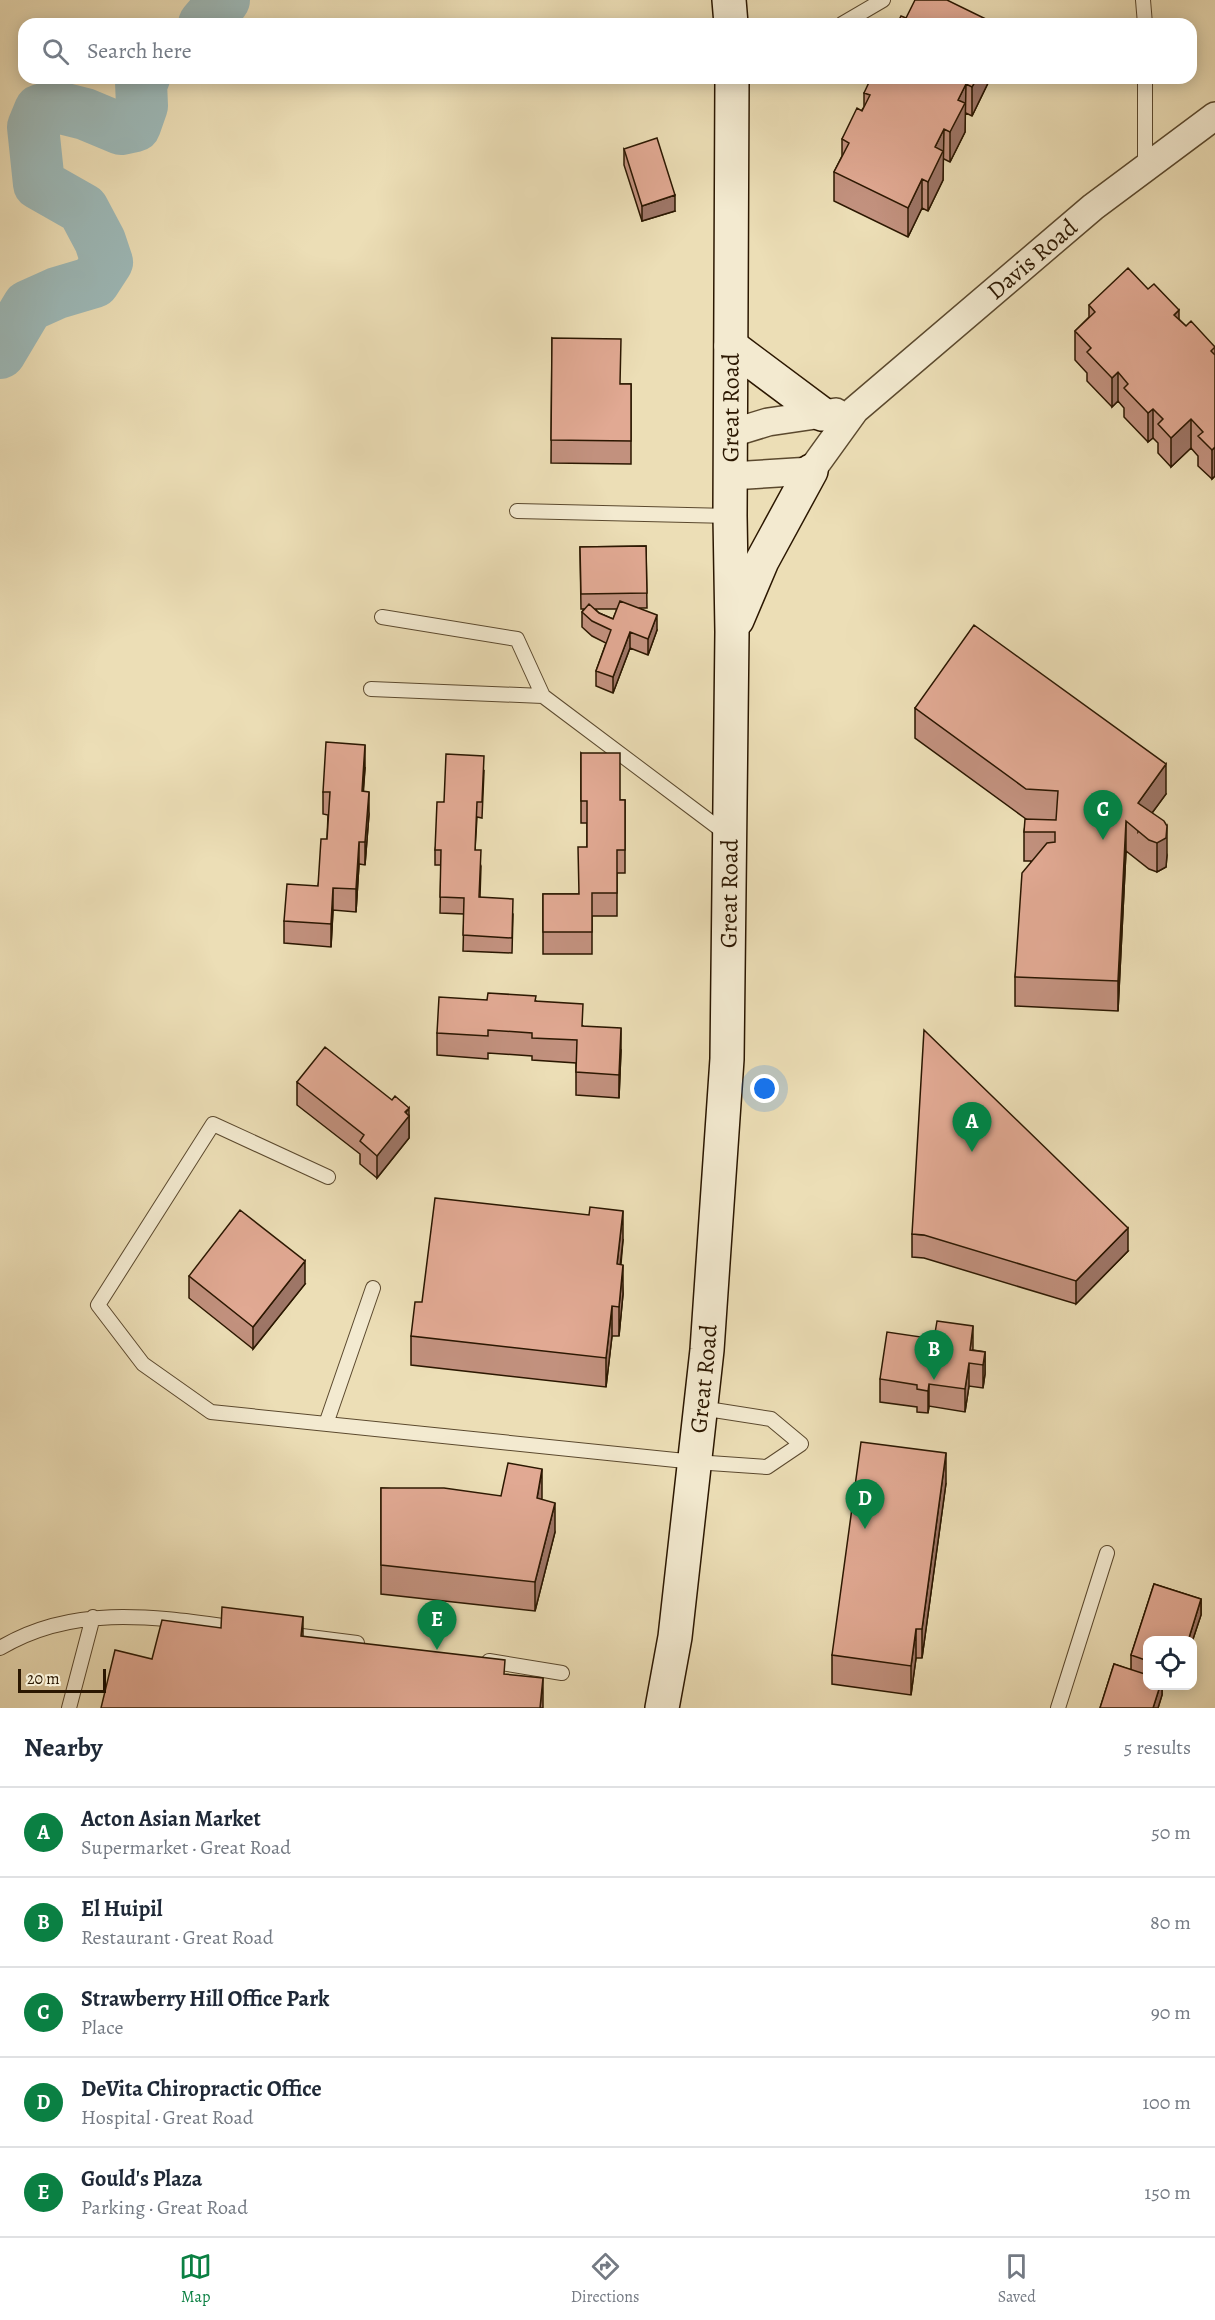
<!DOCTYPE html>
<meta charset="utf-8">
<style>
body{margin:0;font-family:Alegreya,serif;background:#f6f6f7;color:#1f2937}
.controls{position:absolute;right:18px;bottom:18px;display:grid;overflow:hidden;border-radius:12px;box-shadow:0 3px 15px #0003}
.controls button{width:54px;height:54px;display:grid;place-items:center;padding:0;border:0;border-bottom:2px solid #e0e1e3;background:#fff;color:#1f2937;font:30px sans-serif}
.scale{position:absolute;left:18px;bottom:15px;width:88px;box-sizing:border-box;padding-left:6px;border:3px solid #2b1701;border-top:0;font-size:16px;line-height:21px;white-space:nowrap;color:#2b1701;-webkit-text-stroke:4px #f3ead0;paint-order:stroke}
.you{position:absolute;left:765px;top:1089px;width:21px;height:21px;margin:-15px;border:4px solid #fff;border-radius:50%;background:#1a73e8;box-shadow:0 0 0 9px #1a73e833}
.badge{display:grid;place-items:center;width:39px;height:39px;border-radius:50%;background:#0b8043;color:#fff;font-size:20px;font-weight:700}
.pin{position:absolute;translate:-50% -50px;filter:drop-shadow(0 2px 3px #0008)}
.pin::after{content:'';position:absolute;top:32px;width:21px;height:18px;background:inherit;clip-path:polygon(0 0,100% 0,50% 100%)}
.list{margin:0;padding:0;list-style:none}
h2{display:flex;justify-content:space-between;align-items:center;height:78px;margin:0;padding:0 24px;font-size:26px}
h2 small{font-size:20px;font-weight:400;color:#747a83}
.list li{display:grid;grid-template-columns:39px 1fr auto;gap:18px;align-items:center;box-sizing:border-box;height:90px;padding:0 24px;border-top:2px solid #e0e1e3}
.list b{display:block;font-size:22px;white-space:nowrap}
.list p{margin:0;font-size:20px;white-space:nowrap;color:#747a83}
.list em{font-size:20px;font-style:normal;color:#747a83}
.icon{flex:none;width:33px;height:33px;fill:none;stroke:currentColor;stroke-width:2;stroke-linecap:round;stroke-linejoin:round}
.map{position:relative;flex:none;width:1215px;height:1708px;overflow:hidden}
.search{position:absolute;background:#fff;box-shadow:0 3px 15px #0003;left:18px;right:18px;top:18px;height:66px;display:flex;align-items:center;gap:15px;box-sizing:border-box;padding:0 21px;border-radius:18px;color:#747a83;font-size:22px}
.sheet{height:528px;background:#fff}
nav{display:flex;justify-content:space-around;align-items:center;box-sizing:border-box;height:84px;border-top:2px solid #e0e1e3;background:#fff;font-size:16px;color:#747a83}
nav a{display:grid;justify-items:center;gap:3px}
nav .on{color:#0b8043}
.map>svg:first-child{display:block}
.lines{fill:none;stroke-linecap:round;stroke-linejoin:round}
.river{stroke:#9db9b8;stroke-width:52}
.lane-casing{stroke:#5b492e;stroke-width:16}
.street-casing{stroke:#5b492e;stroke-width:30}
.secondary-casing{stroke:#2b1701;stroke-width:36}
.lane{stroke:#f3ead0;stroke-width:14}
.street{stroke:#f3ead0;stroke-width:27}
.secondary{stroke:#f3ead0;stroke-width:33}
.wall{fill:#c2917e;stroke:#2b1701;stroke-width:1.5;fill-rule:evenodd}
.shaded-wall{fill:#9e7667;stroke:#2b1701;stroke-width:1.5}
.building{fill:#e1a993;stroke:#2b1701;stroke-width:1.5}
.labels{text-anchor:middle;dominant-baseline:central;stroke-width:4.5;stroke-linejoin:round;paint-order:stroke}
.street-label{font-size:24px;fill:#2b1701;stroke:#f3ead0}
</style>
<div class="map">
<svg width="1215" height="1708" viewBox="0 0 1215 1708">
<rect width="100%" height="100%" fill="#ecdeb6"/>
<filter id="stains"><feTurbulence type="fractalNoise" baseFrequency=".00333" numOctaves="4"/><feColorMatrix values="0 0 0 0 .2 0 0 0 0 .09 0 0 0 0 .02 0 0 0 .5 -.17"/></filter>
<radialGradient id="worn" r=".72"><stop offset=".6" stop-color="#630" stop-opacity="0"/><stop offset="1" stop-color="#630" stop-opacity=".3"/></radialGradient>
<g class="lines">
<path class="river" d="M204,24L224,0
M0,353L28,306L57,293L94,282L107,262L100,241L83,209L39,184L33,127L40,110L53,106L85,114L121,129L135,126L142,106L141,82L144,78"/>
<g class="lane-casing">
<path id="lane" d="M1143,0L1145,24
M842,24L883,0
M1145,78V169
M517,511L730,516
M382,617L517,639L543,696L728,835
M371,689L543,696
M328,1177L213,1124L98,1305L143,1364L211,1412L695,1462L767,1467L801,1444L771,1419L701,1408
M326,1424L373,1288
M286,1634L357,1643
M0,1648C75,1603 157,1617 238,1628
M489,1661L562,1673
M69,1708L93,1617
M1058,1708L1107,1553"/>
</g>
<g class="street-casing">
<g id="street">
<path d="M732,433L768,422L836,412"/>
<path id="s1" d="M731,476L811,471L855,410L1093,207L1215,116"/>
</g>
</g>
<g class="secondary-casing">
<g id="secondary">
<path d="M729,0L731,24"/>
<path d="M731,346L822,414"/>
<path d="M737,620L762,561L811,471"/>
<path id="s2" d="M662,1708L675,1637L707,1350L727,1059L732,632L730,516L732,78"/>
</g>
</g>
<use href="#lane" class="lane"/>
<use href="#street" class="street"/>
<use href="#secondary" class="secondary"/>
</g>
<path class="wall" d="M988,78V83L972,116L966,113L965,116V132L950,162L944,159L943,160V180L928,211L922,208L908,237L834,201V172L842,156V139L864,107V93Z
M624,149L675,211L642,221L624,165Z
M1148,289L1186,326L1215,347V476L1212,479L1198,466V456L1191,448L1171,467L1158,453V443L1153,438L1148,442L1124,417V408L1118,401L1112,407L1087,381V373L1075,360V331L1089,317V305Z
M552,338L620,384H631V464L551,463Z
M646,546L647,608H640L657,630L648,655L630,648L613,693L596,686V671L606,643L592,636L582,627V612L584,609H581L580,547ZM595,609H617L613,619L599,613Z
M915,708L1166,794L1152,813L1167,855L1166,867L1157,872L1149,869L1126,851L1118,1011L1015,1006V977L1031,861H1024V832L1026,819L915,738Z
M581,753L620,800H625V873H617V916H592V954H543V894H579L587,847V823H581Z
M365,768L363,791L369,814L365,865L359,864L356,912L333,910L331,947L284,943V921L318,886L327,839L328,815L323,814V792Z
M484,771L482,818L477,817L475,850L481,866L480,897L513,914L512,953L463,951L464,914L440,913L441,865H435V850L444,802Z
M487,1000L536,1001L583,1026L621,1050L619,1098L576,1095V1063L532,1060V1056L488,1053V1059L437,1055V1033Z
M297,1082L409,1115V1138L377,1178L360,1164V1154L297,1105Z
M912,1234L1128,1251L1076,1304L924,1258L912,1257Z
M623,1240L621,1264L623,1294L619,1336H612L606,1387L411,1365V1336Z
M189,1276L305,1284L253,1349L189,1298Z
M973,1350L985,1352V1374L983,1388L969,1386L965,1412L929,1406L928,1413L917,1412V1407L880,1402V1379Z
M946,1483L922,1658H916L911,1695L832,1684V1655Z
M381,1488L542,1500L555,1532L535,1611L381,1594Z
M1154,1584L1201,1599V1615L1192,1642V1641H1148V1686H1162V1695L1158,1708H1100L1114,1664L1131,1670V1655Z"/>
<path class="shaded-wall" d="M977,78H988V83L972,116V87Z
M966,84L965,132L950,162V132L958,100Z
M944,129L943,180L928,211V182L935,147Z
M922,179V208L908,237V208Z
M675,195V211L642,221V206Z
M1179,310V339L1174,315Z
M1118,372V401L1112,407V378Z
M1153,409V438L1148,442V413Z
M1191,419V448L1171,467V438Z
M1215,447V476L1212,479V450Z
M657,615V630L648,655V639Z
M630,632V648L613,693V677Z
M365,745V768L362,814V791Z
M1166,764V794L1138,832V803Z
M369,792V814L365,865V842Z
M1126,821V851L1118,1011V981Z
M1167,826V855L1166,867L1157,872V843Z
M359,842V864L356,912V889Z
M333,888V910L331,947V924Z
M621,1028V1050L619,1098V1075Z
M409,1108V1138L377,1178V1156Z
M623,1211V1240L617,1293V1264Z
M1128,1228V1251L1076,1304V1281Z
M305,1261V1284L253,1349V1327Z
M623,1265V1294L619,1336V1307Z
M612,1306V1336L606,1387V1358Z
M973,1326V1348L971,1363L970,1350Z
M985,1352V1374L983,1388V1365Z
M969,1363V1386L965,1412V1389Z
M929,1384V1406L928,1413V1391Z
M946,1453V1483L922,1658V1629Z
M542,1469V1498L537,1528V1498Z
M555,1503V1532L535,1611V1582Z
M1201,1599V1615L1192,1642V1641H1188Z
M303,1617V1646L301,1636Z
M916,1629V1658L911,1695V1666Z
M543,1678V1708H540Z
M1160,1686H1162V1695L1158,1708H1153Z"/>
<path class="building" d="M915,0H947L994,23V24H897L901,16L906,18Z
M871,78H977L972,87L966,84L958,100L965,103L950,132L944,129L935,147L943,151L928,182L922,179L908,208L834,172L849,143L842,139L857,108L862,111L870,95L864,93Z
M657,138L675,195L642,206L624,149Z
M1128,268L1148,289L1154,284L1179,310L1174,315L1186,326L1191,321L1215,347L1211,351L1215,355V447L1212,450L1198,436L1203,432L1191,419L1171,438L1158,424L1163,419L1153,409L1148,413L1124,388L1128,384L1118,372L1112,378L1087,352L1091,348L1075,331L1095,312L1089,305Z
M552,338L621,339L620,384H631V441L551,440Z
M646,546L647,593L581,594L580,547Z
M620,601L657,615L648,639L630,632L613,677L596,671L611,630L592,621L582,612L589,604L599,613L613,619Z
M974,625L1166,764L1138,803L1164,821L1167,826L1166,838L1157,843L1149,840L1126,821L1118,981L1015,977L1022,873L1047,843L1055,842V832H1024L1025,819L1056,820L1058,791L1026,789L915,708Z
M326,742L365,745L362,791L369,792L365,842H359L356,889L333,888L331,924L284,921L287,884L318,886L321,839H327L330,792H323Z
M581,753H620V800H625V850H617V893H592V932H543V894H579L578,847H587V801H581Z
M446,754L484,756L482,802H477L475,850H481L479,897L513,899L512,938L463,935L464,898L440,897L441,850H435L437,802H444Z
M488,993L536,996L535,1001L583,1004L582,1026L621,1028L619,1075L576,1072L577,1040L532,1038V1033L488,1030V1036L437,1033L439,997L487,1000Z
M924,1030L1128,1228L1076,1281L924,1235L912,1234Z
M325,1047L392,1100L395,1096L409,1108L405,1112L409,1116L377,1156L360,1141L364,1135L297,1082Z
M435,1198L589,1215L590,1207L623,1211L617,1264L623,1265L619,1307L612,1306L606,1358L411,1336L415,1302H422Z
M240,1210L305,1261L253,1327L189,1276Z
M937,1321L973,1326L970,1350L985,1352L983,1365L969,1363L965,1389L929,1384L928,1391L917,1389V1385L880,1379L887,1332L934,1339Z
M861,1442L946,1453L922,1629H916L911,1666L832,1655Z
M508,1463L542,1469L537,1498L555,1503L535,1582L381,1565V1488H444L501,1496Z
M1154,1584L1201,1599L1188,1641H1148V1661L1131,1655Z
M222,1607L303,1617L301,1636L505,1660L504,1674L543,1678L540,1708H101L115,1650L152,1659L162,1620L221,1628Z
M1114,1664L1148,1675V1686H1160L1153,1708H1100Z"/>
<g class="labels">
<g class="street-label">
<text stroke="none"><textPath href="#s1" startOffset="388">Davis Road</textPath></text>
<text stroke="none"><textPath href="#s2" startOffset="1304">Great Road</textPath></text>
<text stroke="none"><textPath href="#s2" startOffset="818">Great Road</textPath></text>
<text stroke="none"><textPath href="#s2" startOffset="332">Great Road</textPath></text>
</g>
</g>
<rect width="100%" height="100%" filter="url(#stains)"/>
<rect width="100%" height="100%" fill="url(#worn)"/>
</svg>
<div class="controls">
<button><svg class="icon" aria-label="locate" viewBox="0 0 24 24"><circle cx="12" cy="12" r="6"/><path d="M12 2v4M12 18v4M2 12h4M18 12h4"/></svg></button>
</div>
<div class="scale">20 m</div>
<div class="you"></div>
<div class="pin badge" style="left:972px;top:1152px">A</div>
<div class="pin badge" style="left:934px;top:1380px">B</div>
<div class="pin badge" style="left:1103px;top:840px">C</div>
<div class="pin badge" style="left:865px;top:1529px">D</div>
<div class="pin badge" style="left:437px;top:1650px">E</div>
<div class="search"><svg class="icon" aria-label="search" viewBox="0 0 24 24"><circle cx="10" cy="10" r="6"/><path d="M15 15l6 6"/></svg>Search here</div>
</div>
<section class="sheet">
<h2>Nearby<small>5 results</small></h2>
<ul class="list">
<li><span class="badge">A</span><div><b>Acton Asian Market</b><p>Supermarket · Great Road</p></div><em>50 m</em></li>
<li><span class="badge">B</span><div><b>El Huipil</b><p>Restaurant · Great Road</p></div><em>80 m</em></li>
<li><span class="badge">C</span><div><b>Strawberry Hill Office Park</b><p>Place</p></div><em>90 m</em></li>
<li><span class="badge">D</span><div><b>DeVita Chiropractic Office</b><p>Hospital · Great Road</p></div><em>100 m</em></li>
<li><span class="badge">E</span><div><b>Gould's Plaza</b><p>Parking · Great Road</p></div><em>150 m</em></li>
</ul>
</section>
<nav>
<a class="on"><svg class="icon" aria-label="map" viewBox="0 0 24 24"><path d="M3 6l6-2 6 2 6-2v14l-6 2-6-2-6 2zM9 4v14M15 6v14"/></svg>Map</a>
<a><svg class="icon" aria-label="directions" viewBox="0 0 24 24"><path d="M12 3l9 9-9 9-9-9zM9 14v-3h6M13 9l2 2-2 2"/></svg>Directions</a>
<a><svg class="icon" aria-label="saved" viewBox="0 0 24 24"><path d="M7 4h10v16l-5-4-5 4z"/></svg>Saved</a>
</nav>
